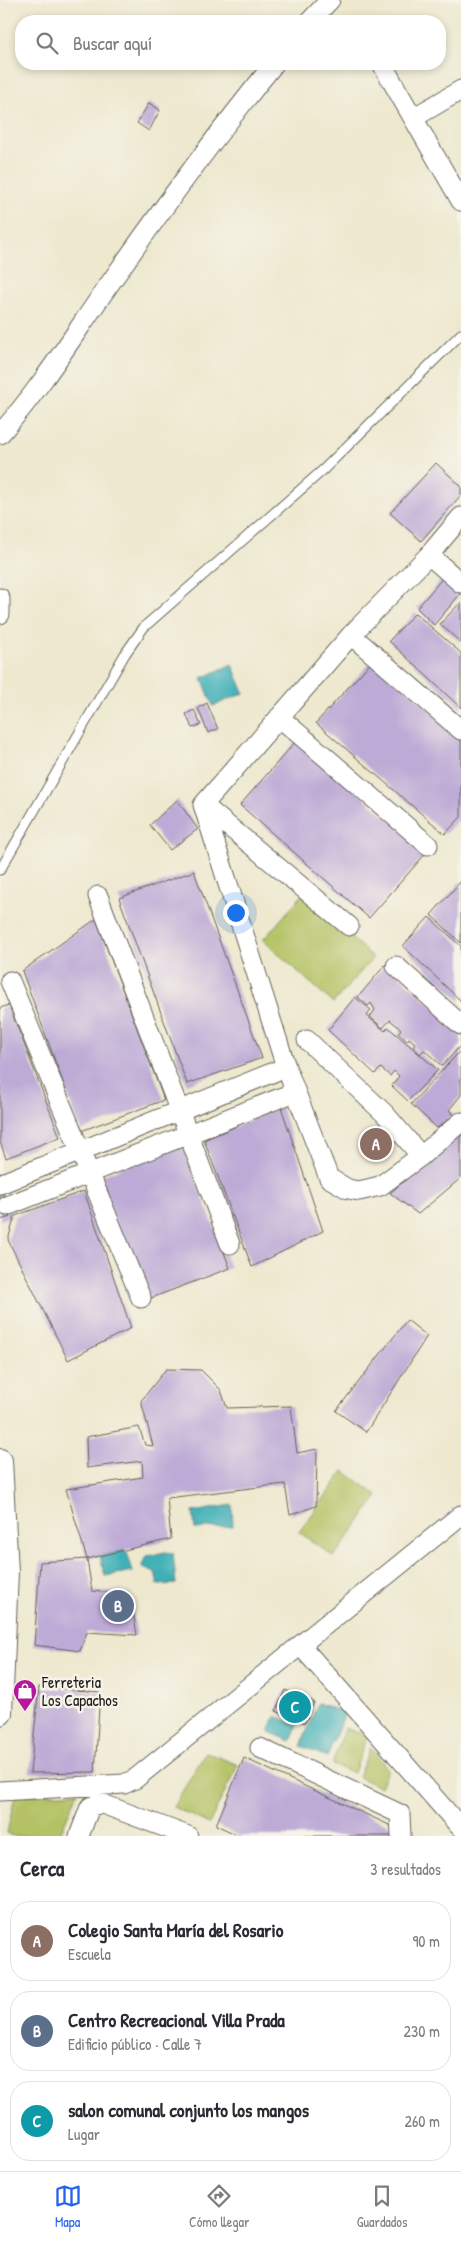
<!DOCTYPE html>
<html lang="es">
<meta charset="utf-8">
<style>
body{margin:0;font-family:"Patrick Hand",sans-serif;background:#f7f7f7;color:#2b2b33}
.you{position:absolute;left:235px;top:912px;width:18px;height:18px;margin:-12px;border:4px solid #fff;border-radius:50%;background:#1a73e8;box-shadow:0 0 0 8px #1a73e833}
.badge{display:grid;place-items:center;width:32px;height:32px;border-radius:50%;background:#2563eb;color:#fff;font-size:16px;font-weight:700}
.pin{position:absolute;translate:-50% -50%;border:2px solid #fff;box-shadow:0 1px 5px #0006}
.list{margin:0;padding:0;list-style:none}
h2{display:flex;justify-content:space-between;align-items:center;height:65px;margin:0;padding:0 20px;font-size:21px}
h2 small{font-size:16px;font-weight:400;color:#7c7c81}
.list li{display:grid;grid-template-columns:32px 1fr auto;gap:15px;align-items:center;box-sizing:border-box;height:80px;margin:0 10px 10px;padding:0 10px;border:1px solid #e1e1e2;border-radius:20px}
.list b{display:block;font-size:19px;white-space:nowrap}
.list p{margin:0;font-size:16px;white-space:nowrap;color:#7c7c81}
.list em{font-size:16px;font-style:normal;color:#7c7c81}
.icon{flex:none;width:28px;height:28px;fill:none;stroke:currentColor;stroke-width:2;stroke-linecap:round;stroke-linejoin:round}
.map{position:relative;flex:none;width:461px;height:1836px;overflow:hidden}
.search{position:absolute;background:#fff;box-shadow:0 2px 8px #0003;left:15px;right:15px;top:15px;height:55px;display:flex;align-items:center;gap:12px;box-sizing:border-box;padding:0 18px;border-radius:20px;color:#7c7c81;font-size:19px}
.sheet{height:335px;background:#fff}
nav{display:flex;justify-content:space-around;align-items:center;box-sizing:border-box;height:70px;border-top:1px solid #e1e1e2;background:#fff;font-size:14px;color:#7c7c81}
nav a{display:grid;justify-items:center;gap:2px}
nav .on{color:#2563eb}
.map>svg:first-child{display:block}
.green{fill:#b4c265;stroke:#686f40}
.water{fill:#3fb0b7;stroke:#2e666a}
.building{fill:#bdaad6}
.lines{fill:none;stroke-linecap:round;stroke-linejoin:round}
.service-casing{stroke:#65635a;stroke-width:11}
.minor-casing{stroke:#65635a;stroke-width:21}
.tertiary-casing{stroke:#65635a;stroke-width:26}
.service{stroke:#fff;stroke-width:9}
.minor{stroke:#fff;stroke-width:19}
.tertiary{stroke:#fff;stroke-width:24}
.labels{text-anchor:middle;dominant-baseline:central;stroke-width:5;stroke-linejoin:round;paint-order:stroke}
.poi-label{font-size:16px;fill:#1c1c1c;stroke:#f7f3e8;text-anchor:start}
</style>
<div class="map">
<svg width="461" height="1836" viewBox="0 0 461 1836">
<rect width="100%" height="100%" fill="#f7f3e8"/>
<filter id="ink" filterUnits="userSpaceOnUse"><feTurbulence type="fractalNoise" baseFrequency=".02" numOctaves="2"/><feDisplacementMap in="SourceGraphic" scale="10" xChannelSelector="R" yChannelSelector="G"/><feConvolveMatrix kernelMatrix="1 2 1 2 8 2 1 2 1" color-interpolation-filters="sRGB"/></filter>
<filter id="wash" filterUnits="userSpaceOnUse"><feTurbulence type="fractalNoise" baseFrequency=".0096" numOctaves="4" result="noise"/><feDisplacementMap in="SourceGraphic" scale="20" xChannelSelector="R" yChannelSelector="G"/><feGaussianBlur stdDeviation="1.12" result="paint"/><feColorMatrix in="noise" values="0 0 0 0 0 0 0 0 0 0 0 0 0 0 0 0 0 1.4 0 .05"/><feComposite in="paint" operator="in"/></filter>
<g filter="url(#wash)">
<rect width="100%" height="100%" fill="#ede8ce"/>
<path class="green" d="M304,893L373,958L333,1003L263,940Z
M344,1471L378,1496L334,1557L299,1532Z
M345,1728L367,1736L354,1773L332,1765Z
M370,1748L388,1769L380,1787L358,1777Z
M206,1752L238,1765L209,1824L173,1807Z
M78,1792L59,1836H13L7,1833L15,1796Z"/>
<path class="water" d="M232,664L244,693L213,706L202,678Z
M232,1505L233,1526L195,1529L193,1512Z
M126,1550L133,1571L105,1576L100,1556Z
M165,1552L173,1553L176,1584L158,1585L155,1573L142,1567L147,1556Z
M318,1703L345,1713L327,1757L301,1746Z
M275,1716L297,1725L291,1741L269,1732Z"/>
<g id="blocks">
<path class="building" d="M149,103L160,110L149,131L137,123Z
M436,463L461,486V495L421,541L390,513Z
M446,574L461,587V593L434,625L417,608Z
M461,602V643L440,624Z
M415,613L461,653V708L389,641Z
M373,660L461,737V817L445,834L316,723Z
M207,703L218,729L208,733L198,708Z
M194,710L201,725L192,728L186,714Z
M297,740L427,852L369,918L240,805Z
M177,800L198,829L170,850L150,825Z
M194,871L262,1058L187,1084L119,898Z
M461,881V943L431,915Z
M429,917L461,946V1001L403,946Z
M96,919L164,1100L81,1131L22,971Z
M386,964L461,1032V1045L442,1066L424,1050L420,1054L413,1046L415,1043L409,1038L407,1041L398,1033L401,1029L390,1020L383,1028L370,1017L375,1010L371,1003L368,1006L358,997Z
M355,997L371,1010L367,1016L385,1031L388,1027L438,1070L408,1101L392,1086L399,1076L394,1071L390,1076L381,1068L375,1074L328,1030Z
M9,1005L60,1137L6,1158L0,1142V1008Z
M461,1050V1095L449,1110L454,1115L437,1128L411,1104Z
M281,1107L323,1231L252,1267L204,1140Z
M461,1133V1178L418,1214L390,1193Z
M182,1144L230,1268L146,1300L98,1177Z
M0,1186L11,1217L0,1220Z
M84,1191L131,1328L68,1360L8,1240L15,1216Z
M407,1320L427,1336L366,1432L336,1411Z
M166,1369L201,1370L221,1390L227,1408L291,1406L297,1453L317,1449L316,1506L290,1515L285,1484L167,1498L171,1539L87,1559L66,1489L143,1477L142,1461L87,1468L86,1437L139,1427L145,1445L153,1446L141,1401Z
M87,1559L92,1591L130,1594L137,1635L87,1632L80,1651L34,1645L40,1562Z
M39,1687L100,1692L95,1772L30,1773Z
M285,1690L314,1702L305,1723L276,1711Z
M244,1758L400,1830L398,1836H240L216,1825Z"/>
</g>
</g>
<g filter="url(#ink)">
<use href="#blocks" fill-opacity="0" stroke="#65635a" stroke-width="1"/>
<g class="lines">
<g class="service-casing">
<path id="service" d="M0,870L125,654L144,627L323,470L461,334"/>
</g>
<g class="minor-casing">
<path id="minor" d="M310,21L330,0
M382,64L461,201
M413,118L461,90
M0,434C40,389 71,339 106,289C159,213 215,136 274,64
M429,555L461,583
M0,598V614
M351,635L461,730
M279,717L428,845
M203,805L286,1067L329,1178L348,1189L359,1191L380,1186L421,1156L461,1122
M203,805L351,635L429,555L461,517
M203,805L349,926
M98,896L230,1244
M396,966L461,1025
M10,981L141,1298
M307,1040L385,1114L421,1156
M0,1184L286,1067
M7,1206L295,1092
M301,1646L461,1828
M260,1748L400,1814L401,1836
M0,1791L124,1784L135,1779L461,1515
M79,1836L90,1807L100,1803L188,1836"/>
</g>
<g class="tertiary-casing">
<path id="tertiary" d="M0,1461L6,1572L0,1713"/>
</g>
<use href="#service" class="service"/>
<use href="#minor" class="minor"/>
<use href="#tertiary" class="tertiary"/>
</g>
</g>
<defs>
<g id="shop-pin" transform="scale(1.25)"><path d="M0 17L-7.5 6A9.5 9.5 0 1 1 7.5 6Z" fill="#b5179e" stroke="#f7f3e8"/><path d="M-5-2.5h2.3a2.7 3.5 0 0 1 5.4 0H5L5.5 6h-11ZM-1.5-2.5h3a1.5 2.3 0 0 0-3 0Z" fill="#fff"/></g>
</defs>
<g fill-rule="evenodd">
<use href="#shop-pin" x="25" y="1691"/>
</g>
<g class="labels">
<g class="poi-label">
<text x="42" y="1682">Ferreteria<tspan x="42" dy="18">Los Capachos</tspan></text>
</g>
</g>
</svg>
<div class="you"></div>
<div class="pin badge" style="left:376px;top:1144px;background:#8d6e63">A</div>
<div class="pin badge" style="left:118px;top:1606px;background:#5c6f8a">B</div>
<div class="pin badge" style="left:295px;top:1707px;background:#0f9aa8">C</div>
<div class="search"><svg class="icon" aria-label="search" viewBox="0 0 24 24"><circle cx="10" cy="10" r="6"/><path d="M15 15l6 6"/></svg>Buscar aquí</div>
</div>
<section class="sheet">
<h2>Cerca<small>3 resultados</small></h2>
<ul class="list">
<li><span class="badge" style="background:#8d6e63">A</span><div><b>Colegio Santa María del Rosario</b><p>Escuela</p></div><em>90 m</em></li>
<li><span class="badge" style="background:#5c6f8a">B</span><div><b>Centro Recreacional Villa Prada</b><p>Edificio público · Calle 7</p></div><em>230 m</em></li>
<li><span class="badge" style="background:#0f9aa8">C</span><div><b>salon comunal conjunto los mangos</b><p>Lugar</p></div><em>260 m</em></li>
</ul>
</section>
<nav>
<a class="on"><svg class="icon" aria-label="map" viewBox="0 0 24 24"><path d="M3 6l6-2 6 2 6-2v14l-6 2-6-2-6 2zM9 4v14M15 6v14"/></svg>Mapa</a>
<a><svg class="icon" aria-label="directions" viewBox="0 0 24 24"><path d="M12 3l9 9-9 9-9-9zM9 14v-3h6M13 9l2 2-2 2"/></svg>Cómo llegar</a>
<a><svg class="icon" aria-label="saved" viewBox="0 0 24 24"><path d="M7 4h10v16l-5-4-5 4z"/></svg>Guardados</a>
</nav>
